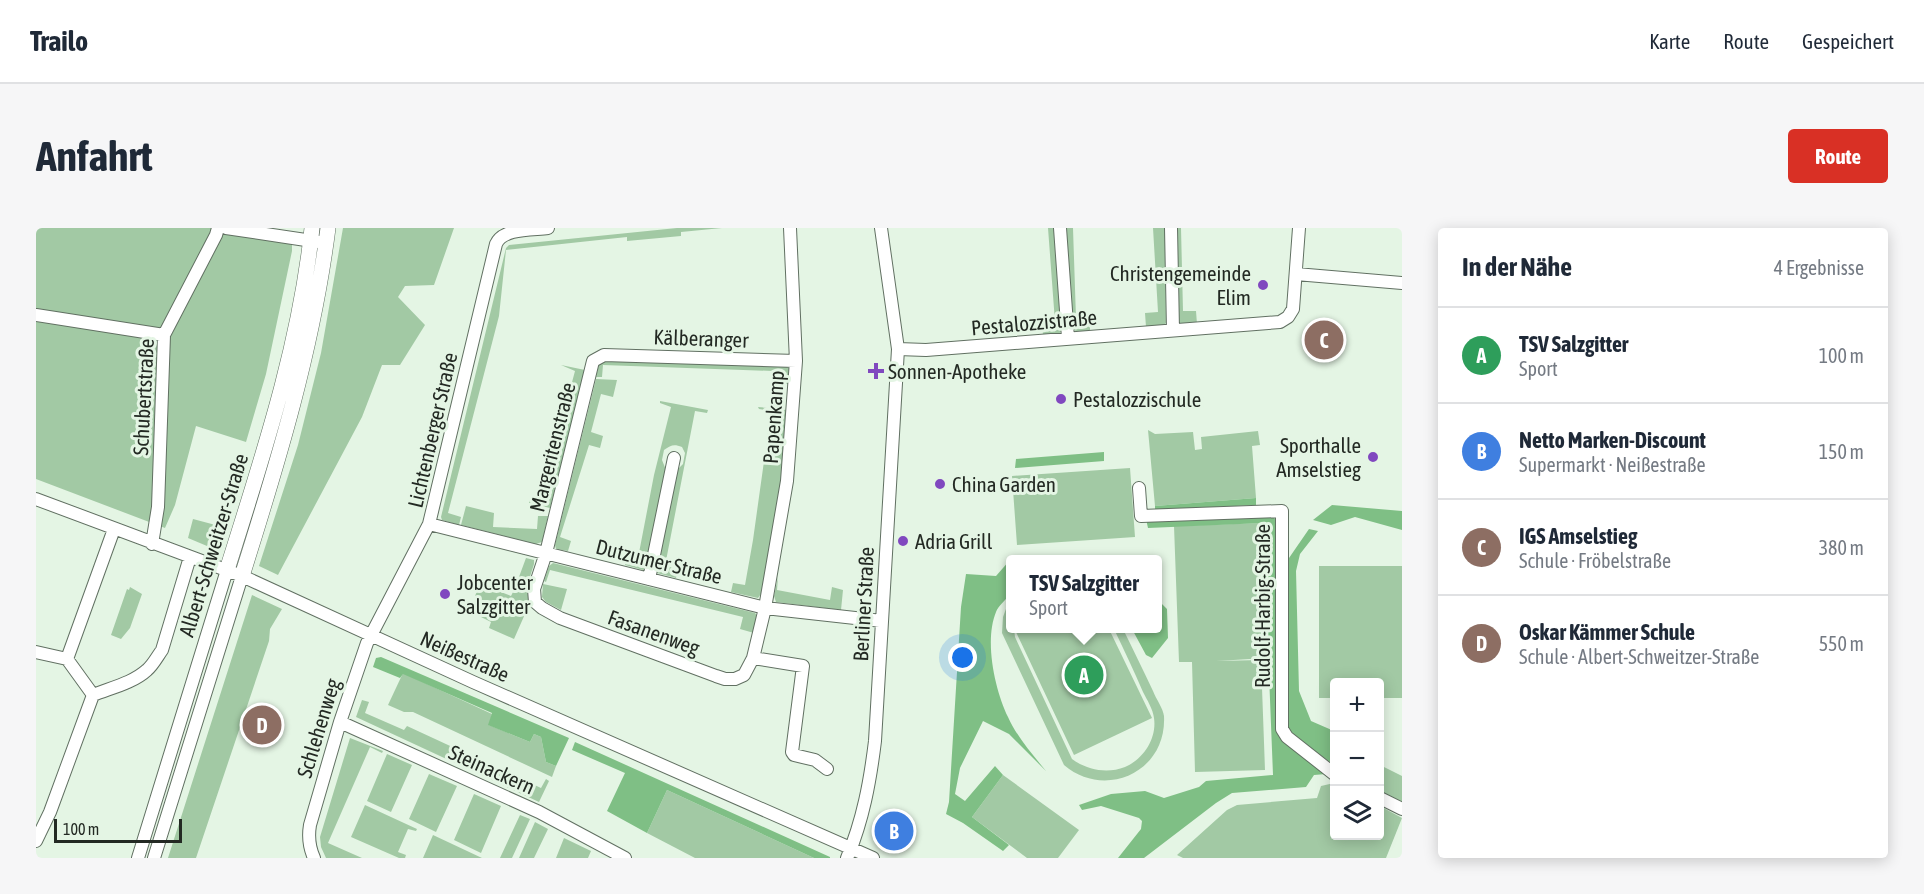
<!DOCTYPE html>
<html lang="de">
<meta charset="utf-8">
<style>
body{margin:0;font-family:"Asap Condensed",sans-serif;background:#f6f6f7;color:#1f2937}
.controls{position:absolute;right:18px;bottom:18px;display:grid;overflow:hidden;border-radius:6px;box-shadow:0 3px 15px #0003}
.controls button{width:54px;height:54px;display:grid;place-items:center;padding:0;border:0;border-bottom:2px solid #e0e1e3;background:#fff;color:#1f2937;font:30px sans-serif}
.scale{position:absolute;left:18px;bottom:15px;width:128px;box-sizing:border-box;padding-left:6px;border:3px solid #232923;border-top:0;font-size:16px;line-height:21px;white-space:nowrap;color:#232923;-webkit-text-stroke:4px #e4f5e4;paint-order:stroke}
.you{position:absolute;left:927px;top:430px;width:21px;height:21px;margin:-15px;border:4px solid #fff;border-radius:50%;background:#1a73e8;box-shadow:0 0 0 9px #1a73e833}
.badge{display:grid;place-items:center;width:39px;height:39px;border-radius:50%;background:#d93025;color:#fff;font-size:20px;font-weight:700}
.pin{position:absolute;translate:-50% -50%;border:3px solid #fff;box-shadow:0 2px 6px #0006}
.popup{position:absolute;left:970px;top:327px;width:156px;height:78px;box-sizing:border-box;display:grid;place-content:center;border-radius:6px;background:#fff;filter:drop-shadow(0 2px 4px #0005);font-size:20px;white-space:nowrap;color:#747a83}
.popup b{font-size:22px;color:#1f2937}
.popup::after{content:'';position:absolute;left:50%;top:100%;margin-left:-12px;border:12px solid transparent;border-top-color:#fff}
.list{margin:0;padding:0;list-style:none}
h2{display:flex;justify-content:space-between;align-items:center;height:78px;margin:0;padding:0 24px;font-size:26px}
h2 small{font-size:20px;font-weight:400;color:#747a83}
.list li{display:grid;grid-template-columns:39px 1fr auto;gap:18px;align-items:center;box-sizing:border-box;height:96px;padding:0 24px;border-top:2px solid #e0e1e3}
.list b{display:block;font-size:22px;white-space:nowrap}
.list p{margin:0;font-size:20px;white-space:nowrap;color:#747a83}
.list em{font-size:20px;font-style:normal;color:#747a83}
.icon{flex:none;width:33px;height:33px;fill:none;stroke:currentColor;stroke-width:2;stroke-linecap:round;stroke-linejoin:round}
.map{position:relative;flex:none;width:1366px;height:630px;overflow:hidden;border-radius:6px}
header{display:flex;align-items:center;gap:36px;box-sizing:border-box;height:84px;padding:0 30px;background:#fff;border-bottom:2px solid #e0e1e3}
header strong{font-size:28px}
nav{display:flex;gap:33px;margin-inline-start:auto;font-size:21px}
.intro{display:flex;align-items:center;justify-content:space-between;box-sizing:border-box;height:144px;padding:0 36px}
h1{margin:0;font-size:42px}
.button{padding:15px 27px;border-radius:6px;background:#d93025;color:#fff;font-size:21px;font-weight:700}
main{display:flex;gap:36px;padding:0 36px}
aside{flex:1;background:#fff;border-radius:6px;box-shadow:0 3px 15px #0003}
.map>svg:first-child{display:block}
.green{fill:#a2c9a4}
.forest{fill:#7fbf85}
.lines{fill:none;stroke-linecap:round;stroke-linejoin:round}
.minor-casing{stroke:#617062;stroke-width:14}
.major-casing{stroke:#617062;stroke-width:16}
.minor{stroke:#fff;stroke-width:12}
.major{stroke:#fff;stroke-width:15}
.poi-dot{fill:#8048bf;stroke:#e4f5e4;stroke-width:2}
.labels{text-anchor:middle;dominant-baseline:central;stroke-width:6;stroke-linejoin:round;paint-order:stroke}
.poi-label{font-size:21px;fill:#232923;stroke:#e4f5e4;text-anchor:start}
.street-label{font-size:21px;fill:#232923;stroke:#e4f5e4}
</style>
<header>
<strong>Trailo</strong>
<nav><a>Karte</a><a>Route</a><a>Gespeichert</a></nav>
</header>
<div class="intro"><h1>Anfahrt</h1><a class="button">Route</a></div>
<main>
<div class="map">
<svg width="1366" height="630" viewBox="0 0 1366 630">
<rect width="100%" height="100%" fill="#e4f5e4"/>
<path class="green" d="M0,0H190L256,10V23L230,146L210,214L160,198L139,277L129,300L0,251Z
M307,0H418L398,57L369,58L362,69L389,97L364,137H346L326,189L242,347L223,338L262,217L285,125Z
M641,0H686L645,4V8L591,13V9L470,22L463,88L412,285L425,289L423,297L406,292L405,289L470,20L473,17Z
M1012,0H1019L1026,102L1023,106L1007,107L1006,95L1019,94Z
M1030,0H1037L1040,90H1054V103L1041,104L1037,101Z
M1117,0H1129L1130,95L1128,97L1110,99L1109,85L1122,84Z
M1141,0H1145L1147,83H1160L1161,96H1144L1142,94Z
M569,132L749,138L755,141L753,156L737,155V143L567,137L566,149H560L563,136Z
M525,137L549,142L514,280L493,275L494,272L506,274L520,219L519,218L539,143Z
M560,151L581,152L577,169L565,166L555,204L567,208L564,220L553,217L524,309L535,313L532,323L520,321L519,317Z
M624,173L672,182L671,185L659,183L629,338L642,341L640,350L621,345L620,342L639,244L647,236L649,225L646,219C638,216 635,217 628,222L626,232L630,242L611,339L607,342L589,337L591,328L602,330L618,247L635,179L624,175Z
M722,179L751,182L745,252L725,366L722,370L695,364L697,355L709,357L717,312L735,183L723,181Z
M1112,202L1119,206L1157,204L1159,222L1166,221L1165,209L1222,203L1224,217L1216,218L1220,270L1119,278Z
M1094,240L1099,309L981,317L976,248Z
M430,278L458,285L457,299L501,301L502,288H512L506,314L500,316L425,297Z
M157,291L187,299L179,318H171L152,310Z
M1227,295L1232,430L1180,433L1225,432L1229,542L1159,544L1156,434H1143L1138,298Z
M490,330L498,332V336L491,358L493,377L478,411L453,400L455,394L445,389C448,380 447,375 439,368L444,356L475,368L478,362L483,364L485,359L480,357Z
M517,335L719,385L722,389L718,405L704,401L707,389L514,342L510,354L508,353L513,338Z
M1283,338H1366V470H1344V454H1298V470H1283Z
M742,349L741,362L794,372L796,359L807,362L805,382L740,374L738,368Z
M507,356L531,361L525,382L510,374L506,369Z
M94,359L106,366L94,400L85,411L75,407L91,361L93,362Z
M216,367L246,381L234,401L233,413L160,630H132Z
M974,370V400L978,401L979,409L1036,531C1051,542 1071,546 1089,539C1108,531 1121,510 1118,490C1117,481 1111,472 1107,464C1098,443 1088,422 1078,401H1087C1097,421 1107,442 1117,463C1120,471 1127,480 1128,488C1131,544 1069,572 1028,537L966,405L967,389Z
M988,401H1073L1116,490L1038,527L980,404Z
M367,445L456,486L453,497L494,514L498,506L505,509L510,534L520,538L516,549L377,484H368L352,477Z
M326,472L333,474L329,485L368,502L371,498L505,560L510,551L513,553L503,574L320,489Z
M314,510L347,523L346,525L334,519L292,615L326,630H290L285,619L284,609Z
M351,526L376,537L355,584L331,573Z
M1344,537L1366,548V574L1344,563Z
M393,546L421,558L400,604L373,591Z
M967,547L1043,602L1022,630H991L936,589Z
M1298,555V608H1344V578L1366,590L1350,630H1147L1141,627L1191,582L1201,577L1281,570L1285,558Z
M631,562L778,630H659L611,605Z
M438,566L465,578L445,625L418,612Z
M329,577L381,601L380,603L372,601L362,624L370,627L369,630H363L315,609Z
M484,587L494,591L476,630H464Z
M499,594L512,601L498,630H483Z
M397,607L446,630H387Z
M528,610L555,623L552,630H520Z"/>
<path class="forest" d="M1068,224V233L979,240L980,231Z
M1220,270V277L1119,282V278Z
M1296,277L1366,283V302L1319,289L1295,297L1277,292Z
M1236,286L1241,295V502L1290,546L1278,547L1270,559L1196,565L1180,575L1108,630H1082L1105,601L1106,593L1103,590L1065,578L1046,582L1043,577L1075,566L1109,563L1128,570L1163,559L1170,553L1237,547L1227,295L1112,300L1110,291Z
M1273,301L1282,303L1264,326L1260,343L1263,463L1275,493L1298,503V537L1258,508L1250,497L1253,330Z
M974,332V366C970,372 962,378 960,384C948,413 959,462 972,489C981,509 996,526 1010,543L973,506L947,493L924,540L919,566L929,573L959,538L967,547L936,589L973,617L967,623L927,595L910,586L913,574L925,379L930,346L960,348Z
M1122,372L1131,381L1132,410L1116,430L1110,427L1096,401L1122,400Z
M345,429L533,510L520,538L510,534L505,509L498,506L494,514L452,497L456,485L367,446L364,450L337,439L340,430Z
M539,514L794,629V630H778L631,562L611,605L571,583L589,545L536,522Z"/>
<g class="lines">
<g class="minor-casing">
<path id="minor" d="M190,0L283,14
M754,0L760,133L751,253L729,380L717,430L708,447L699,451H689L680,448L524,390L506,380L499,374L498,361L510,325L557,133L568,127L760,133
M1024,0L1032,110
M1135,0L1137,102
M1260,46L1366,55
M0,87L128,107
M862,121L890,122L1244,94L1252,89L1257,81L1263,0
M1103,260L1105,288L1246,283V501L1251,509L1298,546
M0,271L206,348L437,454L837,630
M393,296L729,380L846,393
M116,316L122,279L128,107L180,7L182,0
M613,351L638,230
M0,424L31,431
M717,430L767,438L756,524L758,527L779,532L791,541
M57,467C74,460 97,455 111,442C117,437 121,429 126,422L154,329
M304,494L503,584L589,630
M1344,570L1366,581
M0,613L14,584L57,467L31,431L78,301
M102,630L191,342
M118,630L206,348
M278,630C273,619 272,609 274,597L304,494L331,415L393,296L460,16C467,0 496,2 512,0
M811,630C827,592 834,554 839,513L862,121L845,0"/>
</g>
<g class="major-casing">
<path id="major" d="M191,342C226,230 264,117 276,0
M206,348C242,234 277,119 292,0"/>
</g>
<use href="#minor" class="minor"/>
<use href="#major" class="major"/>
</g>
<g class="poi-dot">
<circle cx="1227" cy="57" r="6"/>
<path d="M837 134h6v6h6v6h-6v6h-6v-6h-6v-6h6z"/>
<circle cx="1025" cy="171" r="6"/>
<circle cx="1337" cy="229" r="6"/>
<circle cx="904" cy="256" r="6"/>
<circle cx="867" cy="313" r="6"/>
<circle cx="409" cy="366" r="6"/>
</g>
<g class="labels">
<g class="poi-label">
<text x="1215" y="45" text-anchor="end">Christengemeinde<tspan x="1215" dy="24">Elim</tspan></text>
<text x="852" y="143">Sonnen-Apotheke</text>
<text x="1037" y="171">Pestalozzischule</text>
<text x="1325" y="217" text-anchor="end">Sporthalle<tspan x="1325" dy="24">Amselstieg</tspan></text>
<text x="916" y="256">China Garden</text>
<text x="879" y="313">Adria Grill</text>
<text x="421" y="354">Jobcenter<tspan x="421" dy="24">Salzgitter</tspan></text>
</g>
<g class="street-label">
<text transform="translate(998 94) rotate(-5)">Pestalozzistraße</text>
<text transform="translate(665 110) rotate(2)">Kälberanger</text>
<text transform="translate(107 169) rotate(-87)">Schubertstraße</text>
<text transform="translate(737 189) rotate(-86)">Papenkamp</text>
<text transform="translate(396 202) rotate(-77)">Lichtenberger Straße</text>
<text transform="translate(516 219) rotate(-76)">Margeritenstraße</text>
<text transform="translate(177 317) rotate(-73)">Albert-Schweitzer-Straße</text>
<text transform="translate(623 333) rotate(14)">Dutzumer Straße</text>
<text transform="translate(827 376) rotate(-87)">Berliner Straße</text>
<text transform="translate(1226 378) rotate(-90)">Rudolf-Harbig-Straße</text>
<text transform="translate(618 404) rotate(20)">Fasanenweg</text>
<text transform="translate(429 428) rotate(24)">Neißestraße</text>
<text transform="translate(282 500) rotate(-73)">Schlehenweg</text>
<text transform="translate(456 541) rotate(24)">Steinackern</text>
</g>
</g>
</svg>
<div class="controls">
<button>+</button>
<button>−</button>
<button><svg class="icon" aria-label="layers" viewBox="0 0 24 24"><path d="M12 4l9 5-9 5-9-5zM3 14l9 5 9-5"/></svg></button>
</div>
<div class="scale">100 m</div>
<div class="you"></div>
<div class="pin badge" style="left:1048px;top:447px;background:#2e9e5b">A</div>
<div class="popup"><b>TSV Salzgitter</b>Sport</div>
<div class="pin badge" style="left:858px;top:603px;background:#3f7fe0">B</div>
<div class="pin badge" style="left:1288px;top:112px;background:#8d6e63">C</div>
<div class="pin badge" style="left:226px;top:497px;background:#8d6e63">D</div>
</div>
<aside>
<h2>In der Nähe<small>4 Ergebnisse</small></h2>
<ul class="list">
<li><span class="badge" style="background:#2e9e5b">A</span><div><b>TSV Salzgitter</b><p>Sport</p></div><em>100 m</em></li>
<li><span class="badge" style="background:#3f7fe0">B</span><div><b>Netto Marken-Discount</b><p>Supermarkt · Neißestraße</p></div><em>150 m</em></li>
<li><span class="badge" style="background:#8d6e63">C</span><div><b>IGS Amselstieg</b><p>Schule · Fröbelstraße</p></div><em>380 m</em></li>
<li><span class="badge" style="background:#8d6e63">D</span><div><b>Oskar Kämmer Schule</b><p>Schule · Albert-Schweitzer-Straße</p></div><em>550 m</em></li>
</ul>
</aside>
</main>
